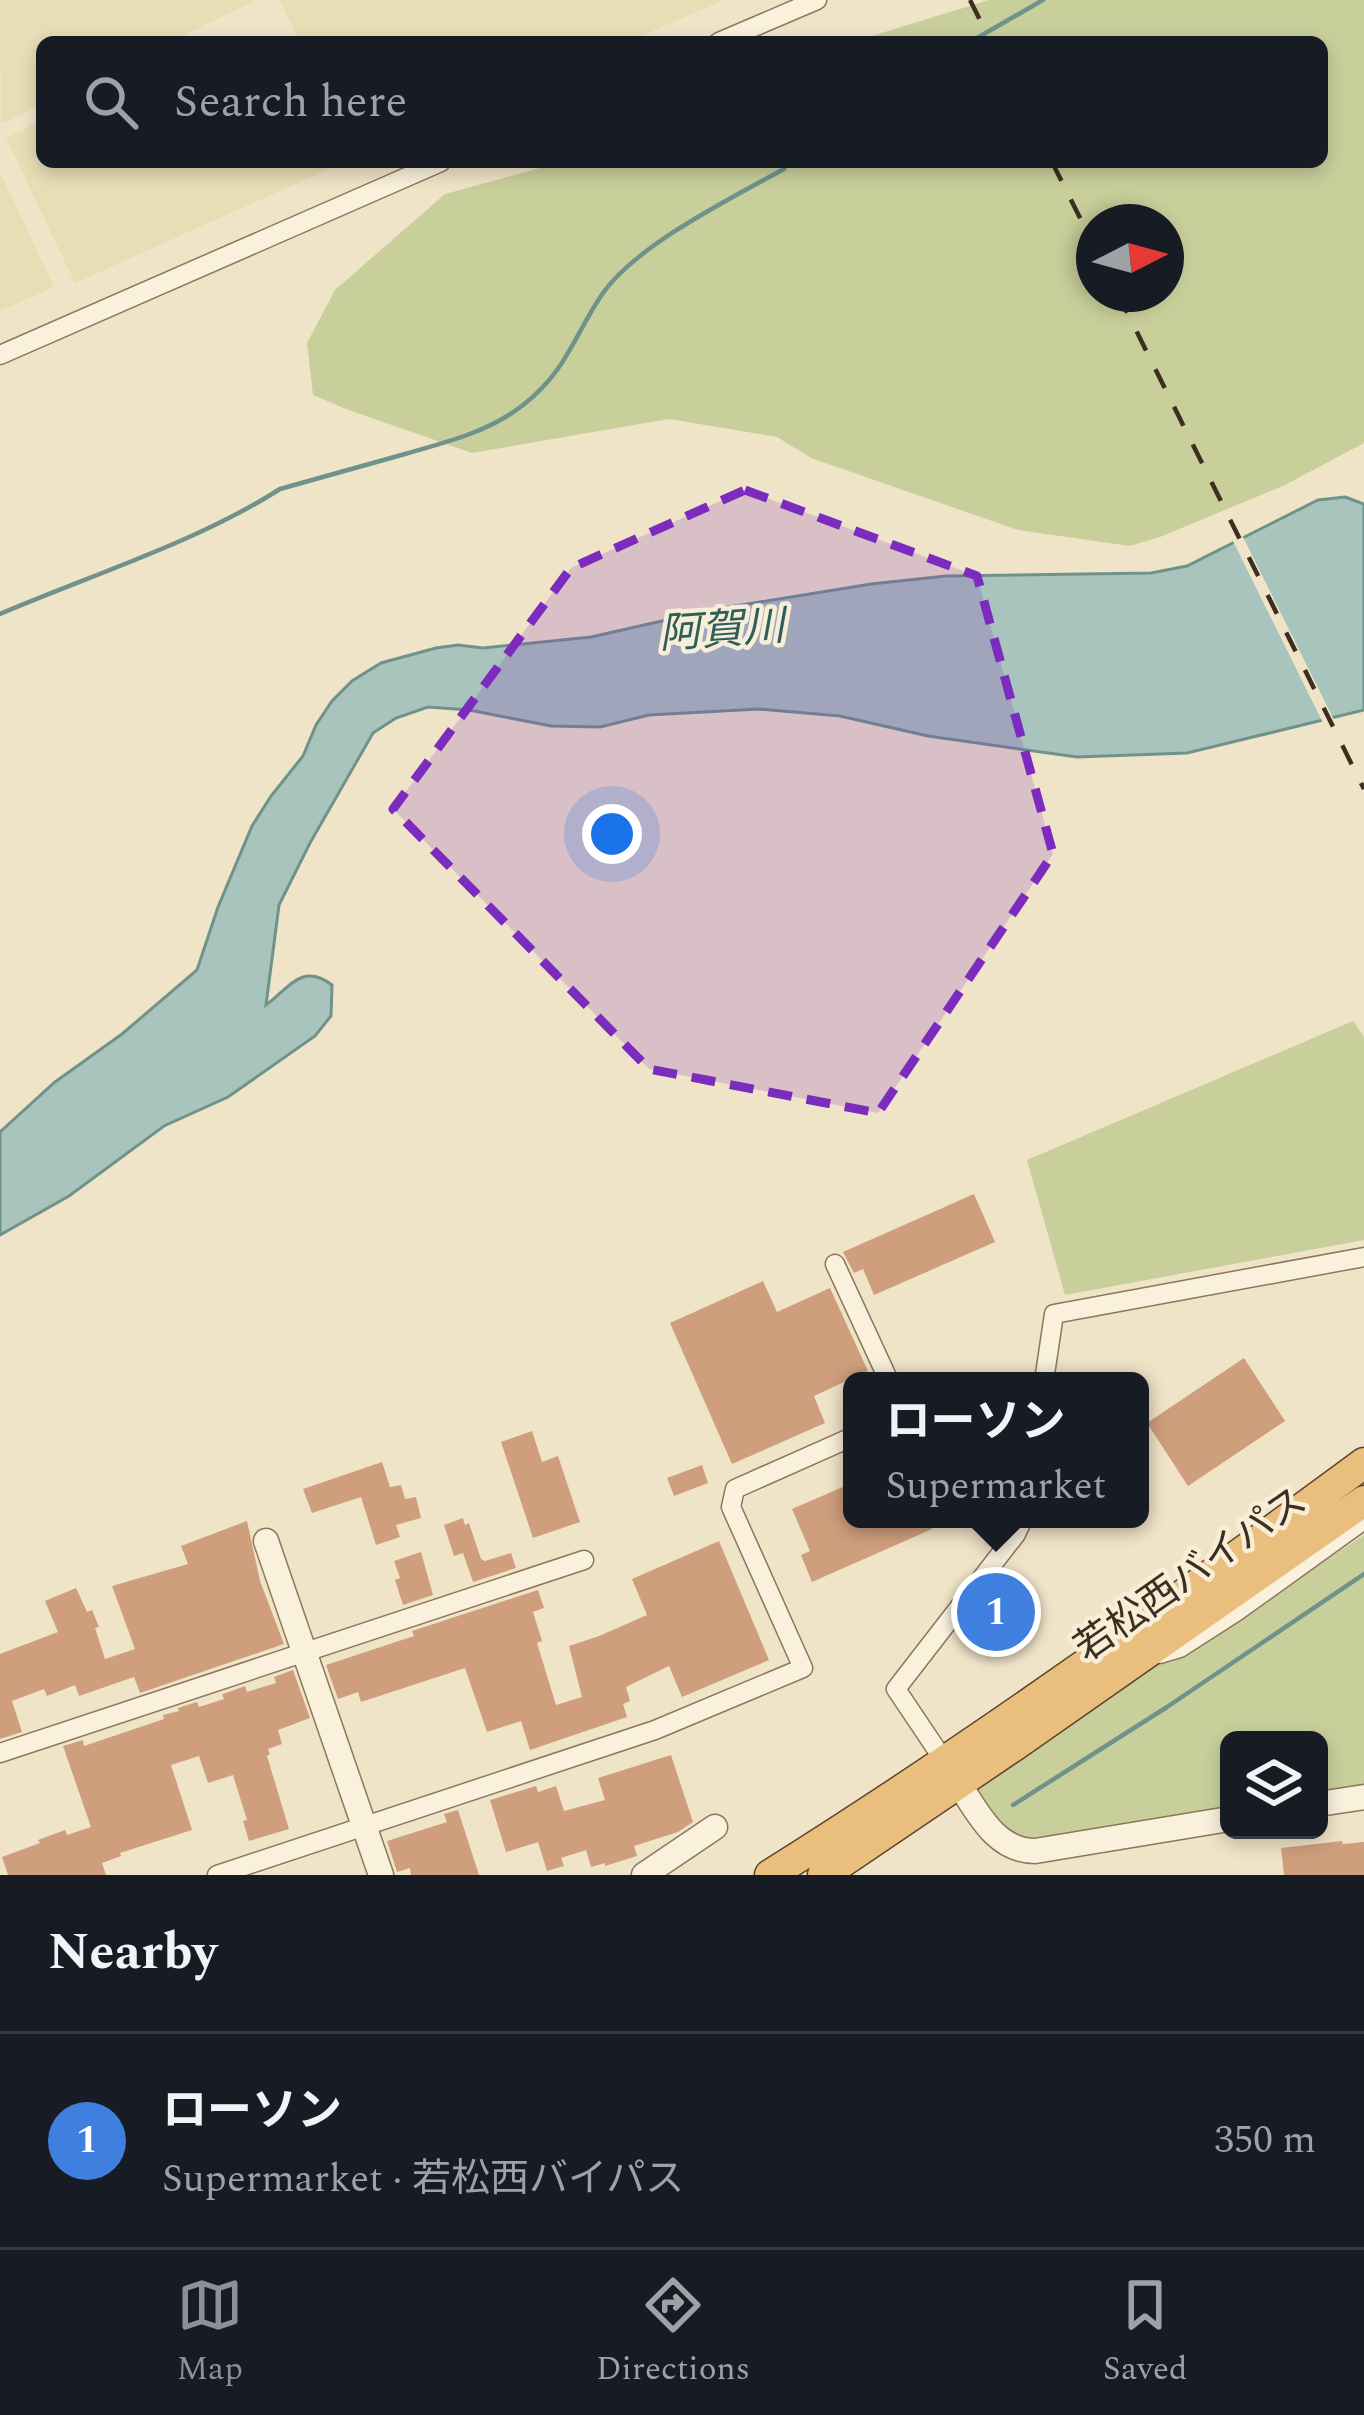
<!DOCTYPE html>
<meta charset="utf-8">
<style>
body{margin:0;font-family:Spectral,"Noto Sans JP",serif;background:#242831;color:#f1f3f6}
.controls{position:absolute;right:36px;bottom:36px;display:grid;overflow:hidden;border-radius:18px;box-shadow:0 6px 18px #0003}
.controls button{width:108px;height:108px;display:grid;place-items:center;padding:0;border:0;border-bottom:3px solid #363941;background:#171b24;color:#f1f3f6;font:60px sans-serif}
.compass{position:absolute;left:1076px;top:204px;width:108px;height:108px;border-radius:50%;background:#171b24;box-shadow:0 6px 18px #0003;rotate:84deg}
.you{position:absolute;left:612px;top:834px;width:42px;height:42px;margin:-30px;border:9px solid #fff;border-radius:50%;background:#1a73e8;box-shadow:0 0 0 18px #1a73e833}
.badge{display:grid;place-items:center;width:78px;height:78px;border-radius:50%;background:#8c9099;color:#fff;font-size:39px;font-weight:700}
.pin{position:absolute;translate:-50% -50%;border:6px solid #fff;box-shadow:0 3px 12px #0006}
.popup{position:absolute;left:843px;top:1372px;width:306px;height:156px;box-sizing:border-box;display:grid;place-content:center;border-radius:18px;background:#171b24;filter:drop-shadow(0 3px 9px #0005);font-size:39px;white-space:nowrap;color:#9ea1a6}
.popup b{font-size:45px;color:#f1f3f6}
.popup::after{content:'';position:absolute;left:50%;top:100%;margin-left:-24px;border:24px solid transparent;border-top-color:#171b24}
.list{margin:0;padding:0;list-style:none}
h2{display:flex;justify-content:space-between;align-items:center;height:156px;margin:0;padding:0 48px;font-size:51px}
h2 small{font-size:39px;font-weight:400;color:#9ea1a6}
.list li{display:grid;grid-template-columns:78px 1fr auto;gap:36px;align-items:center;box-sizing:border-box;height:216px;padding:0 48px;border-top:3px solid #363941}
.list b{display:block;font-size:45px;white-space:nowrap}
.list p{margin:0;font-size:39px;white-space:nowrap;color:#9ea1a6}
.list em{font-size:39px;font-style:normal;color:#9ea1a6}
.icon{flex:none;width:66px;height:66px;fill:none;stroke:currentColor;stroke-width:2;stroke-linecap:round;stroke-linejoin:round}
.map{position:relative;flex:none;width:1364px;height:1875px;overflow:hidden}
.search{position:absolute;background:#171b24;box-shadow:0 6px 18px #0003;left:36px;right:36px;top:36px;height:132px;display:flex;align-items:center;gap:30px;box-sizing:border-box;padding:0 42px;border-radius:18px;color:#9ea1a6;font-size:45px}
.sheet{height:372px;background:#171b24}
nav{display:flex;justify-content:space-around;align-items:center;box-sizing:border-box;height:168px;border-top:3px solid #363941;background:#171b24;font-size:33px;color:#9ea1a6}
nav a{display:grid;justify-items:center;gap:6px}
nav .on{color:#8c9099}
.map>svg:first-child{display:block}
.farmland{fill:#e6deb5}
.green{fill:#c9cf9b;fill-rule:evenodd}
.water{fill:#a9c4bc;stroke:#6f938a;stroke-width:3}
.pier{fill:#f0e4c8}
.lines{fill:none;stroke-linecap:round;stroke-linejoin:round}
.stream{stroke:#6f938a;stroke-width:4.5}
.building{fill:#cf9f7d}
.minor-casing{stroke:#8d765c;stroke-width:21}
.tertiary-casing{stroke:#8d765c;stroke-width:27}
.trunk-casing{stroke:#5b4430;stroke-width:33}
.minor{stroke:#faf1dc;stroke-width:18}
.tertiary{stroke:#faf1dc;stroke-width:24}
.trunk{stroke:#eabe7c;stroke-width:30}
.rail{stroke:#3d2e20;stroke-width:4.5;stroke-dasharray:21 21;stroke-linecap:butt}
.marked{fill:#7b2cbf;fill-opacity:0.2;stroke:#7b2cbf;stroke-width:9;stroke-dasharray:24 15;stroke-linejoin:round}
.labels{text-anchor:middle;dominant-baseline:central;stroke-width:9;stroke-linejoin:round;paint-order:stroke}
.street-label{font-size:39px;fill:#3d2e20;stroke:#f7eed8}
.water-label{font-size:42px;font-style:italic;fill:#2f5d5a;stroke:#f7eed8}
</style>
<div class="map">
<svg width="1364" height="1875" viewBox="0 0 1364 1875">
<rect width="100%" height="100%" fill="#f0e4c8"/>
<path class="farmland" d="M0,0H254V1L170,42H42V104L1,124Z
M280,0H724L627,42H300Z
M42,120V162H331L333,167L75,283L6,138Z
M0,172L54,287L0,311Z"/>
<path class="green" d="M989,0H1364V443L1285,485L1160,537L1130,546L1018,530L811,458L777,437L669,419L472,453L346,409L313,395L307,343L335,290L445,194L562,162H1322V42H852ZM1166,222V294H1094V222Z
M1353,1021L1364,1037V1240L1065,1295L1027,1160Z
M1364,1535V1792L1319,1799V1740H1229V1815L1016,1844L966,1785L1134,1670L1174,1661Z"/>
<path class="water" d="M1345,497L1364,504V710L1187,753L1077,757L928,736L840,716L759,709L649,715L600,727L551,726L469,710L428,707L396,718L373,733L310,843L279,905L266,1005C289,988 302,962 332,985L331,1016L315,1036L228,1097L164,1126L69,1196L0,1235V1132L55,1082L122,1034L197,970L218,907L252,826L271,796L303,756L316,725L332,701L352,681L381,663L436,648L458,645L483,648L591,637L711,610L871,584L946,576L1151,573L1187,566L1318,500Z"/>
<path class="pier" d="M1241,533L1335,722L1324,725L1231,537Z"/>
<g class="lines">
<path class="stream" d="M970,42L1043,0
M0,614C91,575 197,542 280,489C322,477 363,466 405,454C446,442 489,432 523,405C567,371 574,335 603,293C637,245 731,198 784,169L787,162
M1013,1805L1167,1707L1364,1574"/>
</g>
<path class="building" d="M974,1194L995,1242L874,1295L863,1269L854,1273L843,1252Z
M763,1281L777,1312L830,1288L868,1371L814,1396L825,1423L732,1464L670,1323Z
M1244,1358L1285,1421L1188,1486L1147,1423Z
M532,1431L542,1462L558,1456L580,1522L533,1538L501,1442Z
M382,1462L390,1487L401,1485L405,1499L416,1497L421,1518L396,1525L400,1537L376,1545L361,1497L312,1513L303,1489Z
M702,1465L708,1483L674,1496L667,1478Z
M852,1483V1519H928L932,1529L812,1582L801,1555L810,1551L792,1509Z
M463,1518L465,1525L469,1523L481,1559L485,1561L511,1553L516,1568L473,1582L463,1553L454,1556L444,1525Z
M247,1521L260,1581L284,1644L140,1693L134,1677L79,1696L75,1685L47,1696L44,1689L12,1701L22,1732L0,1739V1654L58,1632L45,1601L76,1588L87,1612L92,1610L99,1627L95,1628L105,1659L135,1649L112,1586L188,1564L181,1546Z
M719,1541L769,1660L682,1697L669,1666L626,1687L630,1701L623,1704L627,1717L530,1750L521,1721L487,1732L465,1668L361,1702L358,1692L338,1699L326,1665L414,1636L412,1631L538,1590L544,1608L533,1612L542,1641L537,1643L556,1705L582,1697L569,1646L599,1636L647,1615L632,1579Z
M421,1552L433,1595L403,1605L395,1580L400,1578L394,1561Z
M1001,1588L1020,1613L992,1635L974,1611Z
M293,1670L310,1718L278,1730L282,1744L268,1749L270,1754L267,1756L289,1829L249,1841L243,1821L247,1820L233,1775L208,1783L199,1756L171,1765L192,1830L120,1853L121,1856L102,1863L106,1875H8L2,1857L40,1843L38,1840L65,1830L67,1835L91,1827L63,1746L83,1740L84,1746L164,1719L163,1715L179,1711L178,1708L197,1702L199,1707L224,1699L222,1694L226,1693L245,1686L247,1692L276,1683L274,1677Z
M671,1755L693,1822L678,1832L634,1846L637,1856L605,1866V1863L591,1867L586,1850L561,1858L564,1866L547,1871L538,1842L506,1852L490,1800L536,1786L538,1792L556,1786L564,1811L605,1800L598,1778Z
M458,1810L479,1875H411L410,1868L397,1872L387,1841L447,1822L444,1814Z
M1342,1841L1343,1844L1364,1842V1875H1284L1281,1848Z"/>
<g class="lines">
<g class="minor-casing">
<path id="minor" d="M719,42L817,0
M0,355L441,162
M835,1264L889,1381
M1044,1381L1054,1314L1364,1257
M1160,1654L1180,1648L1236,1612L1364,1520
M0,1753L584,1560
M949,1768L896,1689L1016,1534L1023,1519
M217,1875L655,1730L803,1668L731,1507L735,1489L852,1437"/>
</g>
<g class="tertiary-casing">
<path id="tertiary" d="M266,1541L381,1875
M959,1784C978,1813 996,1851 1035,1851L1229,1819
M1319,1804L1364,1797
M644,1875L715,1827"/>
</g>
<g class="trunk-casing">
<path id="trunk" d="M770,1875C974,1747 1170,1606 1364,1463
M823,1875L1015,1745L1364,1501"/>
</g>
<use href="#minor" class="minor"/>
<use href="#tertiary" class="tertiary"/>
<use href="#trunk" class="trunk"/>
<path class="rail" d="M970,0L991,42
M1052,162L1094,246
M1118,294L1364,789"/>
</g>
<path class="marked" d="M745,490L977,576L1053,854L878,1113L649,1069L393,809L571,568Z"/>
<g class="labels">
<g class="street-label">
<text transform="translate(1191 1575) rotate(-35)">若松西バイパス</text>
</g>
<g class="water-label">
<text transform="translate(722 631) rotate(-4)">阿賀川</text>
</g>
</g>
</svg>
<div class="controls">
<button><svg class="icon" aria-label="layers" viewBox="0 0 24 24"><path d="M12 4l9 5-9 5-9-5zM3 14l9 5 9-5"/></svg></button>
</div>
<svg class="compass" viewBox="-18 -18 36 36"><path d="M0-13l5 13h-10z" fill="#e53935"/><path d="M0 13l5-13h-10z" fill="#9ea1a6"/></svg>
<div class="you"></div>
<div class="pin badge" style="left:996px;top:1612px;background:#3f7fe0">1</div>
<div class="popup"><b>ローソン</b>Supermarket</div>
<div class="search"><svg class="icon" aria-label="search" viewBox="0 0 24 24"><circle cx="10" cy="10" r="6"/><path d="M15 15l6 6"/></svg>Search here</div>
</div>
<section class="sheet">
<h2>Nearby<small></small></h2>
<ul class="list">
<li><span class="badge" style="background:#3f7fe0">1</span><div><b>ローソン</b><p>Supermarket · 若松西バイパス</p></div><em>350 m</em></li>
</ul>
</section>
<nav>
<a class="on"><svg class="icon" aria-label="map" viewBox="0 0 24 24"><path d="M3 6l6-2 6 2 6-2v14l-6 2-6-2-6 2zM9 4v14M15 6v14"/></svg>Map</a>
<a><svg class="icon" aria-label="directions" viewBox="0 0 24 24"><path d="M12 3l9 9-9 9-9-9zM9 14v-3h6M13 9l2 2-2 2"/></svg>Directions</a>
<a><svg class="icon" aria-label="saved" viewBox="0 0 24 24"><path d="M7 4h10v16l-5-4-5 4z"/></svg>Saved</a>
</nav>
